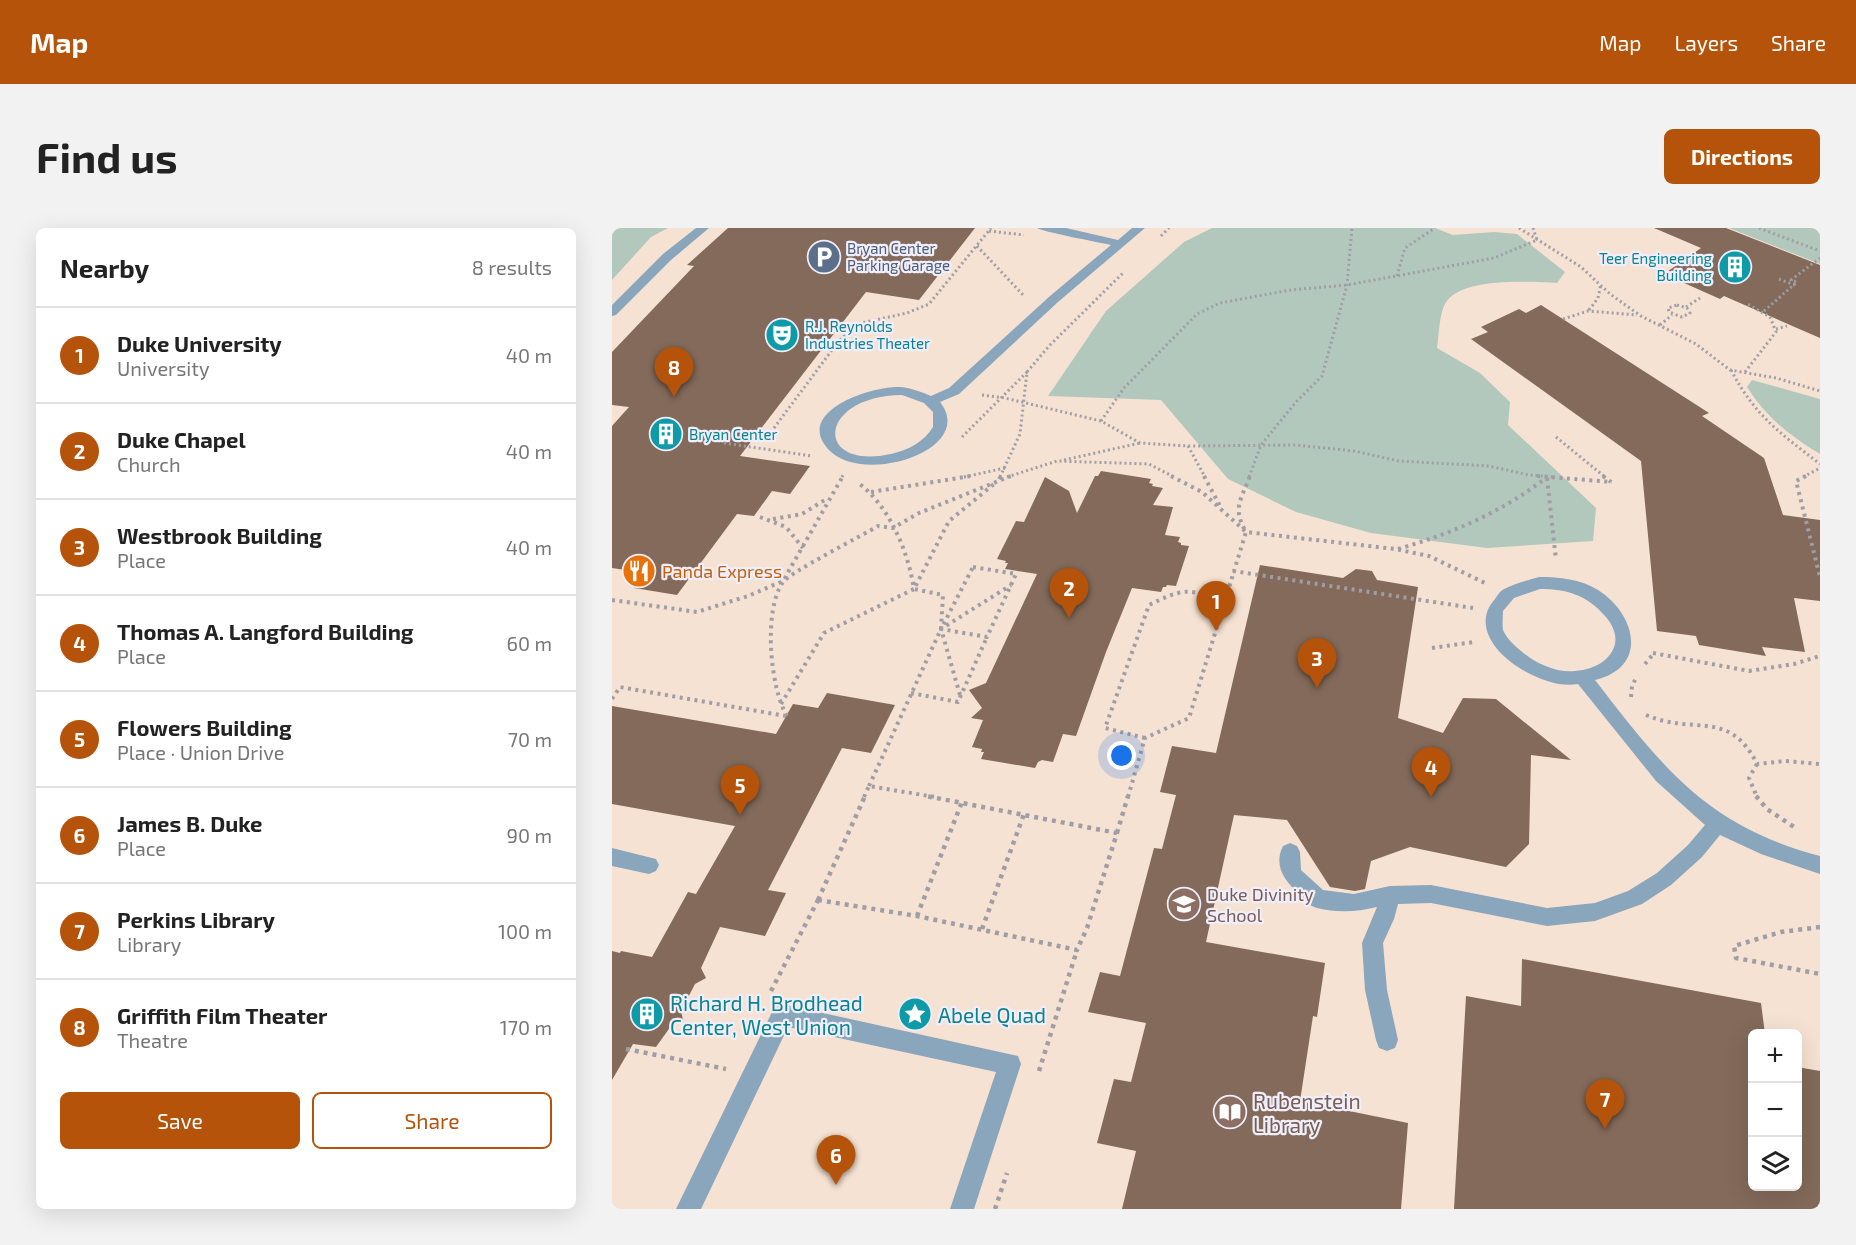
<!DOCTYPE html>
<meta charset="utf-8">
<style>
body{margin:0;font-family:"Exo 2",sans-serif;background:#f2f2f2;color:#222}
.controls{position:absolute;right:18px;bottom:18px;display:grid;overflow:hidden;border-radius:9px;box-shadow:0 6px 24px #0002}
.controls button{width:54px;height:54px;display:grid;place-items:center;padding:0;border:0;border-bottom:2px solid #e0e0e0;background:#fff;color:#222;font:30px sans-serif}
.you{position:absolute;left:510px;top:528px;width:21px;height:21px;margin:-15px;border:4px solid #fff;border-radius:50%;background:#1a73e8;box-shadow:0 0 0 9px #1a73e833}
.badge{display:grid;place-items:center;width:39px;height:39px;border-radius:50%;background:#b45309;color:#fff;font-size:20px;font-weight:700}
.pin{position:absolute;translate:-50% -50px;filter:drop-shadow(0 2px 3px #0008)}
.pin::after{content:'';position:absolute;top:32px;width:21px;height:18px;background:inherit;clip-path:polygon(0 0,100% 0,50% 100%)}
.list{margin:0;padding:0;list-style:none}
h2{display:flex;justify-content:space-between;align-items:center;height:78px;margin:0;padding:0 24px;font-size:26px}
h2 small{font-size:20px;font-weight:400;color:#767676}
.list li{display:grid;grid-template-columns:39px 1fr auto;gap:18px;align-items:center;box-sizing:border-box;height:96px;padding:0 24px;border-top:2px solid #e0e0e0}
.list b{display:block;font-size:22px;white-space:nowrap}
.list p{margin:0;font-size:20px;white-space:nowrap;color:#767676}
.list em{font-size:20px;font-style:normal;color:#767676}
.actions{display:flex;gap:12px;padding:18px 24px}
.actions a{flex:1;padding:14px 0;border:2px solid #b45309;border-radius:9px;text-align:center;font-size:21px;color:#b45309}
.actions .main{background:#b45309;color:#fff}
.icon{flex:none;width:33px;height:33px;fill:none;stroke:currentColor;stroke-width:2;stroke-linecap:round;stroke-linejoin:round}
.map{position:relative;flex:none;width:1208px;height:981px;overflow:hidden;border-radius:9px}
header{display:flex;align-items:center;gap:36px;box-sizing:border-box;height:84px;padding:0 30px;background:#b45309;color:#fff}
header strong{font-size:28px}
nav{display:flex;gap:33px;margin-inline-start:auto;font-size:21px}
.intro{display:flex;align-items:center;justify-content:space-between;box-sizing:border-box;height:144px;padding:0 36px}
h1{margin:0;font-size:42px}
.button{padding:15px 27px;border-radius:9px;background:#b45309;color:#fff;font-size:21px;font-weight:700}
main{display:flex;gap:36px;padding:0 36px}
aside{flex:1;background:#fff;border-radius:9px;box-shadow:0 6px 24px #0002}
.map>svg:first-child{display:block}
.education{fill:#f5e2d2;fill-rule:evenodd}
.green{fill:#b3c8bc}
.building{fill:#836a5a}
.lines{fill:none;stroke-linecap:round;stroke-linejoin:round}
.path-far2{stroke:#9f9ea7;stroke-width:3;stroke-dasharray:2 3;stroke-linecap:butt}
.path-far1{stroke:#9f9ea7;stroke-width:4;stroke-dasharray:3 4.5;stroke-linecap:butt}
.path{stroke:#9f9ea7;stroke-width:4.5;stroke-dasharray:4 5;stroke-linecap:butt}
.lane{fill:#8aa6bc;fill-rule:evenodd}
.street{fill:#8aa6bc;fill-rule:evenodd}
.path-bridge{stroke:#9f9ea7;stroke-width:3;stroke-dasharray:2 3;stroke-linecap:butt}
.labels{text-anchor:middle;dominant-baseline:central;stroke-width:4.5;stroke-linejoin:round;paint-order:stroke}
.far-service-label{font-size:15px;fill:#4e5e75;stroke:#efeefa;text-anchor:start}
.far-culture-label{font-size:15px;fill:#0d838f;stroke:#efeefa;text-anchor:start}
.food-label{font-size:18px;fill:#c56008;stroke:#efeefa;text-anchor:start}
.education-label{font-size:18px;fill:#785e54;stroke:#efeefa;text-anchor:start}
.near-culture-label{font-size:21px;fill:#0d838f;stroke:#efeefa;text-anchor:start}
.near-education-label{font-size:21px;fill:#785e54;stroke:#efeefa;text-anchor:start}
</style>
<header>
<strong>Map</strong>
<nav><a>Map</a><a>Layers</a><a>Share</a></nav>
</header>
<div class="intro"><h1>Find us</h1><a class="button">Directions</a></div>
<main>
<aside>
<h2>Nearby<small>8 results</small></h2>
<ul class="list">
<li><span class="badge">1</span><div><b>Duke University</b><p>University</p></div><em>40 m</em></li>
<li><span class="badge">2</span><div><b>Duke Chapel</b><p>Church</p></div><em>40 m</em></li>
<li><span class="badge">3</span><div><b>Westbrook Building</b><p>Place</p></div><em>40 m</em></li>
<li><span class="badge">4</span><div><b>Thomas A. Langford Building</b><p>Place</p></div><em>60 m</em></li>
<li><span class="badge">5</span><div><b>Flowers Building</b><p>Place · Union Drive</p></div><em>70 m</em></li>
<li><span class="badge">6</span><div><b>James B. Duke</b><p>Place</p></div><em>90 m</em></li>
<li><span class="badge">7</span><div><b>Perkins Library</b><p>Library</p></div><em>100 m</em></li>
<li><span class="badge">8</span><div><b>Griffith Film Theater</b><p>Theatre</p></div><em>170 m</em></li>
</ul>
<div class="actions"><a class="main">Save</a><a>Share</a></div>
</aside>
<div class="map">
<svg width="1208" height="981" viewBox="0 0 1208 981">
<rect width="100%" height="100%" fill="#efeefa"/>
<path class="education" d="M0,0H1208V981H0ZM1140,806H1186V958H1140Z"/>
<path class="green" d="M0,0H56L39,9L0,52Z
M600,0H823L841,7L882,4L905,6L953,44L945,55C918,54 845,48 832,78C827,90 827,107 825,120L868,145L898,174L896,197L984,280L981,313L875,320L759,305L684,284L616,251L549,172L436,168L494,83L572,14Z
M1117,0H1208V36Z
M1140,152L1208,171V226C1178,208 1154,189 1135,159Z"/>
<path class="building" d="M116,0H363L307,72L254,64L128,228L198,238L178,266L160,263L142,288L125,286L65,367L22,360L33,345L0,340V198L17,179L0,177V124L82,38L75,37Z
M1042,0H1114L1208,37V110L1112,68L1108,71L1052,46L1089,20Z
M929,77L1097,185L1090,188L1152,230L1171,287L1208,292V373L1182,370L1193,424L1150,419L1154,428L1087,417L1084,408L1045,403L1029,233L859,111L876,104L869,99L907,81L914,85Z
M489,243L539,251L537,255L541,256L540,258L551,260L541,277L561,279L553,307L568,309L566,314L569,315V317L577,318L564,358L555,357L554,359H551L549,364L520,360L494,424L464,508L451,506L441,534L430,532L426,534L423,540L369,531L372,524H369L370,521L360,519L371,492L359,490L370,480L357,462L374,455L425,346L393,341L396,335H393L394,333L385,331L404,293L412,294L433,249L457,263L465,285L483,248H486Z
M648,337L731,350L744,341L760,343L765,352L806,359L786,490L831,505L851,470L884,471L959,532L919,527L917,616L894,639L798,619L759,633L753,661L743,663L718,659L675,592L622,587L594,714L713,735L705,789L701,788L688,873L796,895L789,981H510L524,923L485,915L502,851L519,854L534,795L476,784L488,744L508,748L542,620L550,621L564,567L548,564L560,518L604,525Z
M215,465L283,477L259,525L230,520L156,662L174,665L153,708L108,699L89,740L94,750L83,756L69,783L71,792L59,798L44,819L21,816L0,852V723L8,725L9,723L40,729L76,664L84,666L123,598L0,576V478L164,506L181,476L206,480Z
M910,731L1149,775L1153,806H1140V958H1185V839L1208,843V981H842L854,768L909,778Z"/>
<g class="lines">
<path class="path-far2" d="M907,0L969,39L998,66L1029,88L1084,116L1118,142L1164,150L1208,163
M1147,0L1208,23
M377,3L412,7
M549,8L557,0
M365,18L413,69
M785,48L793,20L823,0
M1065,77L1075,80L1078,85L1070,89L1057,84L1056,80Z
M1074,79L1088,70
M977,82L986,70L989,56
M1152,83L1185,54L1179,52L1208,30
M951,91L976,83L1025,87
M1048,97L1060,87
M1164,101L1175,98
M1119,142C1143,188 1168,205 1208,236
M1133,144L1164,104L1158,89L1134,75
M370,167L393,170L489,193L528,215L576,218L684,217L742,223L787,233L877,238L917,247L943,249
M489,193L512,160L585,86L608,75L678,62L735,57L882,30L925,12L921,0
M162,200L226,114L245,96L295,85L317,76L379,0
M350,209L415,144
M944,209L993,249
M112,215L200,228
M576,218L593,249
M452,232L528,215
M230,249L231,247
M352,249L393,240
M388,249L408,206L415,144L437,118L511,45
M395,249L445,233L537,236L562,249
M637,249L649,217L684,174L710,148L735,57L740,0
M1191,249L1208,240"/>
<path class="path-far1" d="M559,248L590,264L634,304L783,321L817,328L873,355
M592,248L608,278
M925,248L1000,254
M991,248L999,254
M1194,248L1184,253L1208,349
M935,250L944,332
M387,251L389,248
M259,264L359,248
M148,289L174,299L191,320
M161,291L190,286L216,270
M786,321C841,305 888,285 934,250
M361,339L404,346L375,409L329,401Z
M621,343L861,380
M0,372L85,384L136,368L171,353L231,248
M820,420L862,414
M1041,425L1137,443L1182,436L1208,428
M1033,436L1042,425
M299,465L346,474L375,409
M348,467L329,401L399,357
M1019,469L1020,458L1024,450
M0,471L8,459L174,488
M169,476L212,405L302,361C296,323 277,277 245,254
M1034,487C1083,508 1117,480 1145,536L1173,533L1208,536
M175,488C158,460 151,382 171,354C177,345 251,307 266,298L281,300L307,285L399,248
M533,510L493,500L537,377C566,363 586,353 607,385
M1145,536L1137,550L1145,569
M257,558L329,401L331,367L302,361L337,293L382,256
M252,569L257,558L323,569
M516,569L533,510L577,490L634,304C620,280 629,272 638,248"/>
<path class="path" d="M1144,568L1155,581L1185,601
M505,605L516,568
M206,672L305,688L465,722L475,700L505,605L314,568
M206,672L253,568
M305,688L350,574
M1208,699L1169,704L1122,718L1124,730L1208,746
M370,701L412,586
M159,763L206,672
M14,821L114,841
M427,843L465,722
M383,981L395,945"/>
<path class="lane" d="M84,0H97L59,32L4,87L0,88V77L51,26Z
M425,0H454L506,12L520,0H533L446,74L347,166L328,174C366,222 249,259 216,221C182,183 261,157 289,159C299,160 310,164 319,168L337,160L438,68L499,17C486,14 431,4 425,0ZM290,167L312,175L321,184V199C312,214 296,222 279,226C201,243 205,168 290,167Z
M927,349C948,349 968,351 986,362C1024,386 1037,439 983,452C1051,540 1095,598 1208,628V646L1149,626L1108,607L1090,629L1059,657L1030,676L983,693L935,698L819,675L786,676L782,691L771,715L775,762L786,812L783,820L775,823L767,820L764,812L753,762L750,715L765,679C745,684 725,685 705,680C697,678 692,671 687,666C673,653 661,638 671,618L678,615L685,618L688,624L689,642L711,662L742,666L778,658L819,657L935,680L983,675L1016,663L1045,645L1076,617L1093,597L1044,553L966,456C928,464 846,412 883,371C885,368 888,363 892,361C902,356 916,352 927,349ZM928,361C955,361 975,367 993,388C1018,416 994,441 963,443C944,445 923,435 909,423C902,417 895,411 891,402C890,396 891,389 891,383L902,370Z
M170,776L406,828L409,836L362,981H338L384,844L176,799L89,981H64L162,780Z"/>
<path class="street" d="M0,620L44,631L47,637L44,643L37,646L0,638Z"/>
<path class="path-bridge" d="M1167,51L1185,58"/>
</g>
<defs>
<g id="parking-disc" transform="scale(1.725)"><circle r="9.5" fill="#5c6f8a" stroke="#efeefa"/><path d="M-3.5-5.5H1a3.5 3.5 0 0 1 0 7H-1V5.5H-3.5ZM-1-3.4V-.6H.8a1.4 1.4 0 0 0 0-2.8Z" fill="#fff"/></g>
<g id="building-disc" transform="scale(1.725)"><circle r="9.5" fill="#0f9aa8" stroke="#efeefa"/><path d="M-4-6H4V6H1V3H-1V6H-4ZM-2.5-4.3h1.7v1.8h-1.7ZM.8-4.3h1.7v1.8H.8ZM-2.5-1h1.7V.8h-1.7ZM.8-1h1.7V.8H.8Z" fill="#fff"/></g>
<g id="theatre-disc" transform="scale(1.725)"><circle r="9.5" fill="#0f9aa8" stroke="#efeefa"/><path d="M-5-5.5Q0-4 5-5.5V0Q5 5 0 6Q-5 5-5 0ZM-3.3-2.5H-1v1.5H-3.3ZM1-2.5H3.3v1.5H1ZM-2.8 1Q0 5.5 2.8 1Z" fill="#fff"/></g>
<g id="restaurant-disc" transform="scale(1.725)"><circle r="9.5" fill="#e8710a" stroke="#efeefa"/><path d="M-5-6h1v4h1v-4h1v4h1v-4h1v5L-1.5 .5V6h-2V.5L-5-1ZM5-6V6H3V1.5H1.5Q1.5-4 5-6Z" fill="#fff"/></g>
<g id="school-disc" transform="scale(1.725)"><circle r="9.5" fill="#8d6e63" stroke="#efeefa"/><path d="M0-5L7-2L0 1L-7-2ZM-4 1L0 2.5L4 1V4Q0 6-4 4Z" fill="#fff"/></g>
<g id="sight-disc" transform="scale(1.725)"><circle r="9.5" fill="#0f9aa8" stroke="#efeefa"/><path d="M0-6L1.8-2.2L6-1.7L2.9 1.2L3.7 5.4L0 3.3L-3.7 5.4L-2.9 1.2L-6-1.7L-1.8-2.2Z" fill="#fff"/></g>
<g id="library-disc" transform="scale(1.725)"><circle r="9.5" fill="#8d6e63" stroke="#efeefa"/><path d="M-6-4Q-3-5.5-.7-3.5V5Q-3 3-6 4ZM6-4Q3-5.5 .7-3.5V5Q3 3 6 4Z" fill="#fff"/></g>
</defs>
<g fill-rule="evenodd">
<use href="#parking-disc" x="212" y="29"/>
<use href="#building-disc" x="1123" y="39"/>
<use href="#theatre-disc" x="170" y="107"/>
<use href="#building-disc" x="54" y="206"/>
<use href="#restaurant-disc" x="27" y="343"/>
<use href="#school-disc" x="572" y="676"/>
<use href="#building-disc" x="35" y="786"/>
<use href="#sight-disc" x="303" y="786"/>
<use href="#library-disc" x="618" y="884"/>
</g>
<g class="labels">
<g class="far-service-label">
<text x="235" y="20">Bryan Center<tspan x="235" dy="17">Parking Garage</tspan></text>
</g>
<g class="far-culture-label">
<text x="1100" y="30" text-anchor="end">Teer Engineering<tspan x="1100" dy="17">Building</tspan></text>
<text x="193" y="98">R.J. Reynolds<tspan x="193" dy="17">Industries Theater</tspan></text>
<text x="77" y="206">Bryan Center</text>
</g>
<g class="food-label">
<text x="50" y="343">Panda Express</text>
</g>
<g class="education-label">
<text x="595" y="666">Duke Divinity<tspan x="595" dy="21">School</tspan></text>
</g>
<g class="near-culture-label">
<text x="58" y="774">Richard H. Brodhead<tspan x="58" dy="24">Center, West Union</tspan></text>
<text x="326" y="786">Abele Quad</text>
</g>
<g class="near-education-label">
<text x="641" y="872">Rubenstein<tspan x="641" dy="24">Library</tspan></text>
</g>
</g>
</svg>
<div class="controls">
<button>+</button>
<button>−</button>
<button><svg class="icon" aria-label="layers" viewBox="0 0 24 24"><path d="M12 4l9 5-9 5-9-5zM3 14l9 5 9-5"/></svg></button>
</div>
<div class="you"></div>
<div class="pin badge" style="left:604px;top:403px">1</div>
<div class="pin badge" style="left:457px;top:390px">2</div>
<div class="pin badge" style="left:705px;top:460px">3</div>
<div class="pin badge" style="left:819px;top:569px">4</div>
<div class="pin badge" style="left:128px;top:587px">5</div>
<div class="pin badge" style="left:224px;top:957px">6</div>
<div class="pin badge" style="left:993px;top:901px">7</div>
<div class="pin badge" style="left:62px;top:169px">8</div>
</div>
</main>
